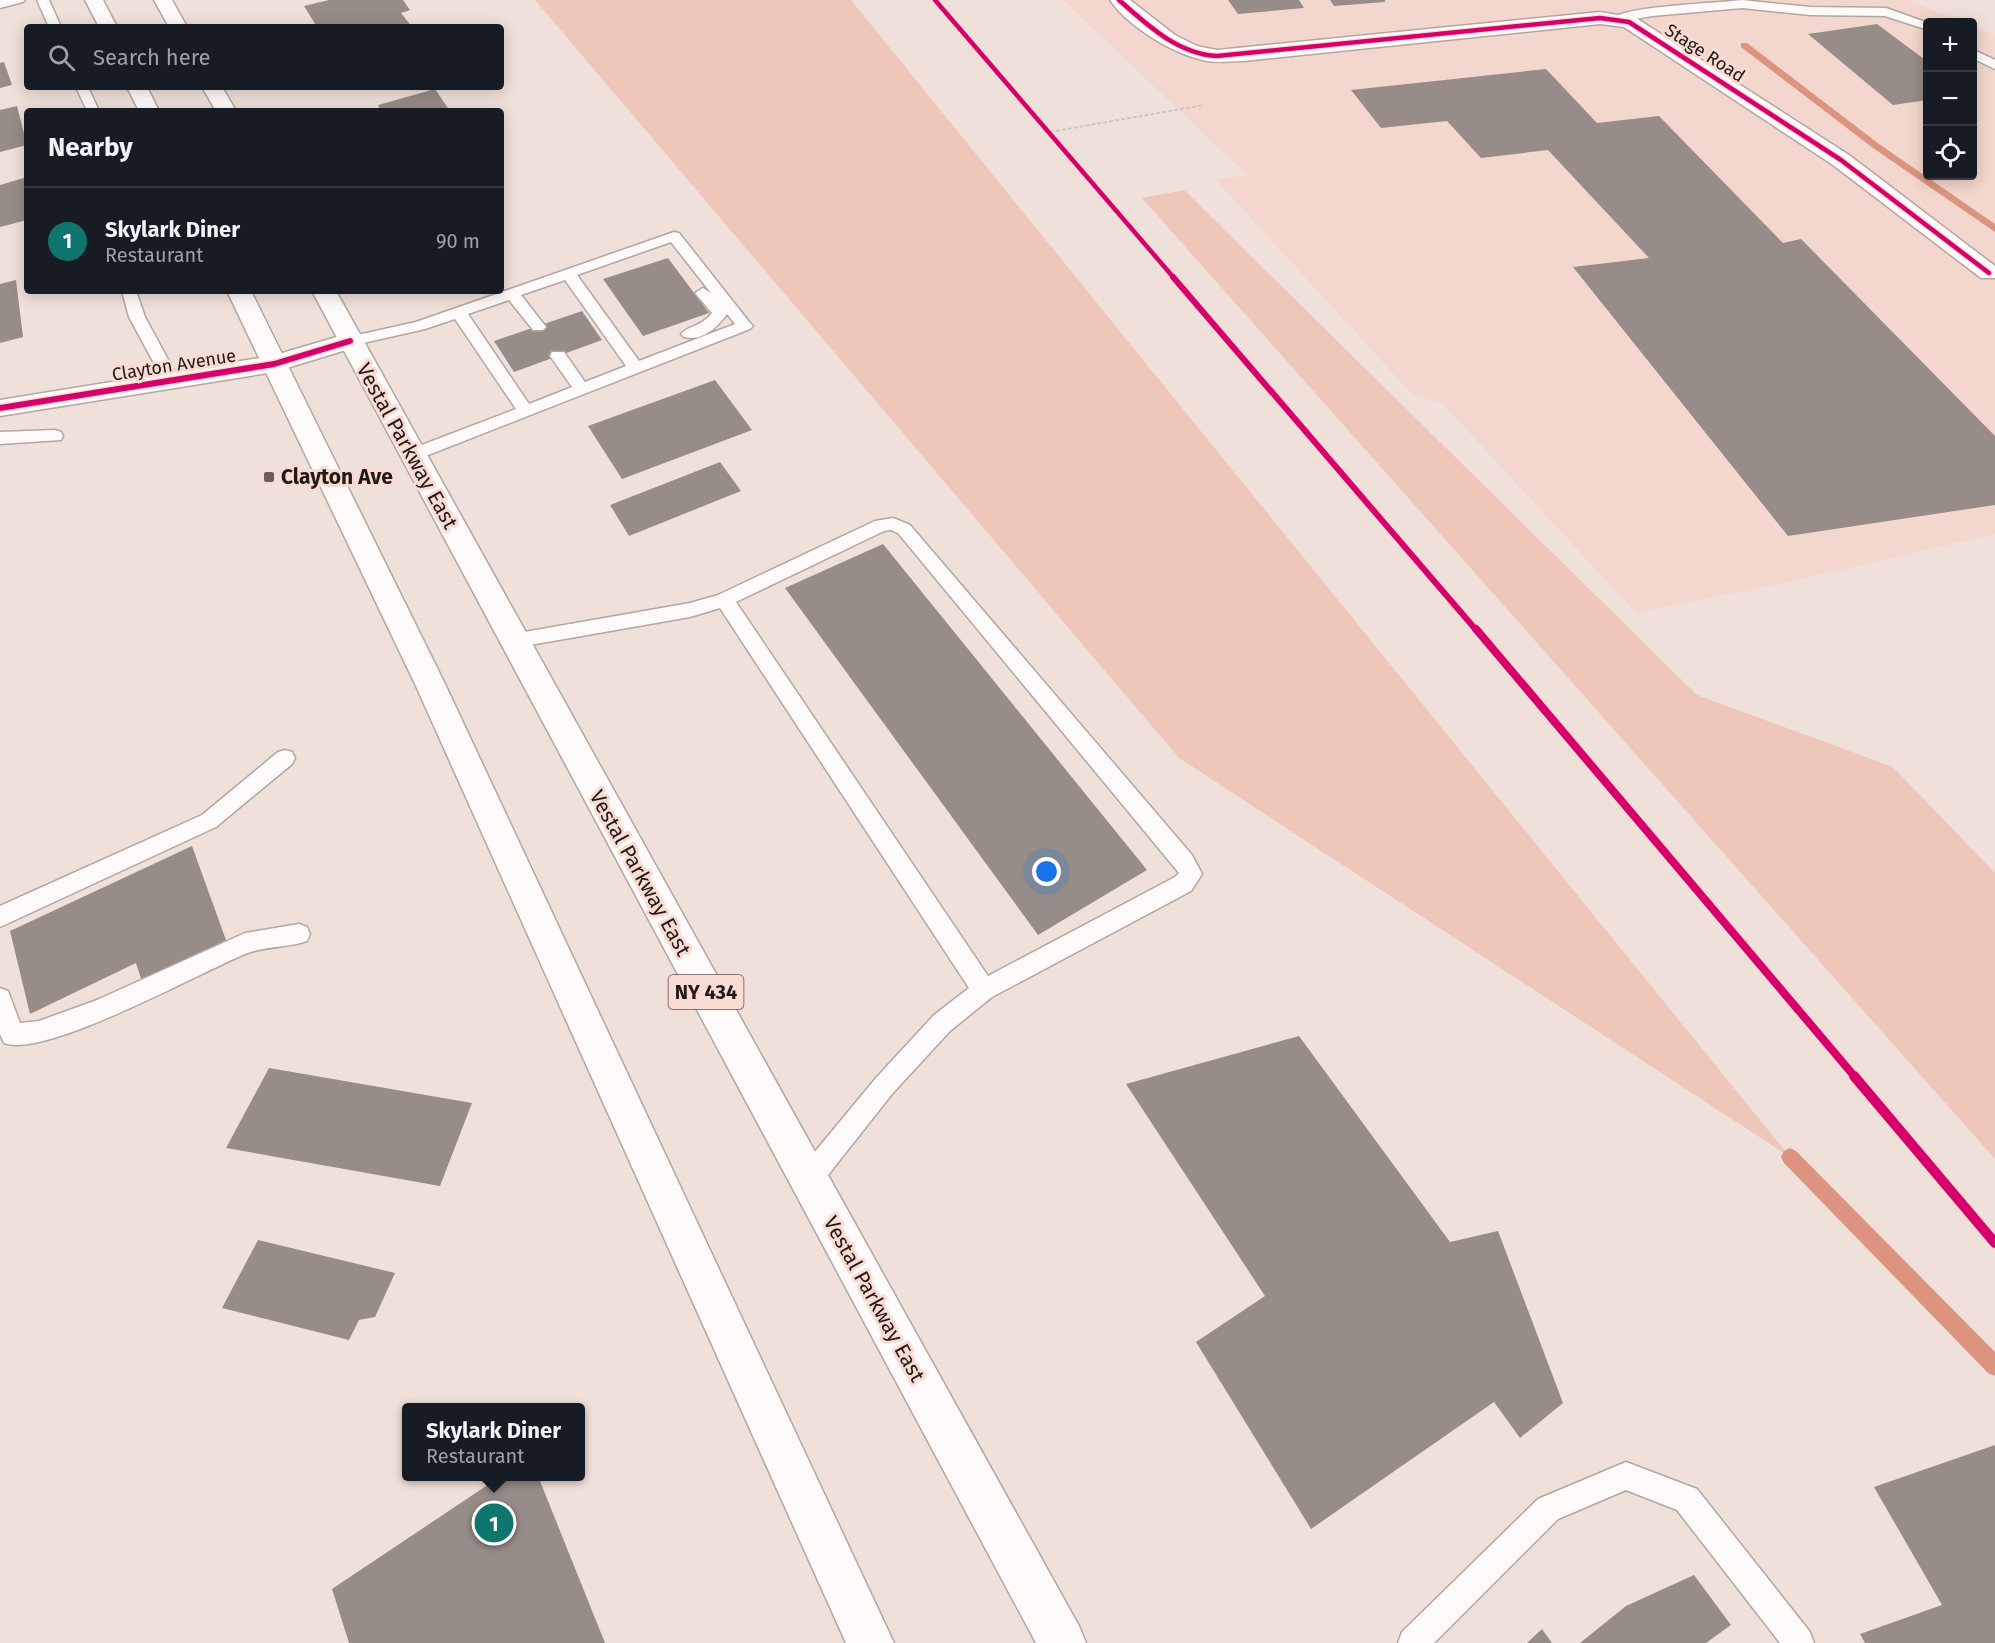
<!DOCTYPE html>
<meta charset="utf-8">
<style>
body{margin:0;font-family:"Fira Sans",sans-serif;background:#242831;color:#f1f3f6}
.controls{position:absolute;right:18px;top:18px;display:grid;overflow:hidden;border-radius:6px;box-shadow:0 3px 15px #0003}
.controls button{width:54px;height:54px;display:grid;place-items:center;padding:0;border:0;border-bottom:2px solid #363941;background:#171b24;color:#f1f3f6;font:30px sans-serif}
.you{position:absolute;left:1047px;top:872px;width:21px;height:21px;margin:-15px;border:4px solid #fff;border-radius:50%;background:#1a73e8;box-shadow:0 0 0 9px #1a73e833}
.badge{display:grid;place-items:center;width:39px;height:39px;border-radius:50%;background:#0f766e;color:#fff;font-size:20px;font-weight:700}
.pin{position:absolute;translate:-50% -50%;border:3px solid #fff;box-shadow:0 2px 6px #0006}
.popup{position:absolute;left:402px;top:1403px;width:183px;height:78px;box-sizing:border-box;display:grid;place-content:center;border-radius:6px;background:#171b24;filter:drop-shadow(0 2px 4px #0005);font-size:20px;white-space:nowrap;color:#9ea1a6}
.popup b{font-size:22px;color:#f1f3f6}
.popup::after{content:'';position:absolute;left:50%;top:100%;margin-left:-12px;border:12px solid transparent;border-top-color:#171b24}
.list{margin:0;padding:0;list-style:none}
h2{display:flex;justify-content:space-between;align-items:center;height:78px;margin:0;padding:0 24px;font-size:26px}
h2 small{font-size:20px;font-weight:400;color:#9ea1a6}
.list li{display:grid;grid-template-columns:39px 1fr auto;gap:18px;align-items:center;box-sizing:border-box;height:108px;padding:0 24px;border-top:2px solid #363941}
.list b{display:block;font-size:22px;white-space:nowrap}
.list p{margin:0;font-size:20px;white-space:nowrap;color:#9ea1a6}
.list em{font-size:20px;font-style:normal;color:#9ea1a6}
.icon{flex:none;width:33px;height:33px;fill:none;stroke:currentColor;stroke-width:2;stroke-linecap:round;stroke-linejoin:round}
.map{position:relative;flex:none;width:1995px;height:1643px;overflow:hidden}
.search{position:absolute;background:#171b24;box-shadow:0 3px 15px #0003;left:24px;top:24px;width:480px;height:66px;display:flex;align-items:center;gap:15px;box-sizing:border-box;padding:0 21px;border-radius:6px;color:#9ea1a6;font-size:22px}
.panel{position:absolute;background:#171b24;box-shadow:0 3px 15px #0003;left:24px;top:108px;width:480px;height:186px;border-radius:6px}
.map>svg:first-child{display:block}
.built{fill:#f3d7ce}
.green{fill:#efc6ba}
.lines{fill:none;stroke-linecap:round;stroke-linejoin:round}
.stream{fill:#dc947e;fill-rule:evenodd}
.building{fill:#978c88}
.lane-casing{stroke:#b2a6a2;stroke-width:3}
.street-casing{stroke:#b2a6a2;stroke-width:3}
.primary-casing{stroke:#b2a6a2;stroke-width:3}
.path{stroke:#cbc6c4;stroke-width:2;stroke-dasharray:4 2;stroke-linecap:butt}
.lane{fill:#fdfaf9;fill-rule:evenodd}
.street{fill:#fdfaf9;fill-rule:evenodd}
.primary{fill:#fdfaf9;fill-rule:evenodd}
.cycleway-far3-casing{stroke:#f8dbd2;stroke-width:7}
.cycleway-far2-casing{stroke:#f8dbd2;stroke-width:9}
.cycleway-far1-casing{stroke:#f8dbd2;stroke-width:11}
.cycleway-casing{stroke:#f8dbd2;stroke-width:14}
.cycleway-far3{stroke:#d6006c;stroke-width:4.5}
.cycleway-far2{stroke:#d6006c;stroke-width:6}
.cycleway-far1{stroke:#d6006c;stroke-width:8}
.cycleway{stroke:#d6006c;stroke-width:10}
.poi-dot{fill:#6a5e5a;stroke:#f8dbd2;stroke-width:2}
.labels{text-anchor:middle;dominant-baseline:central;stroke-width:6;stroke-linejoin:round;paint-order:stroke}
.far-street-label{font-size:18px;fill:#221815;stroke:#f8dbd2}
.shield{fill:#f8dbd2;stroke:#62524e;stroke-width:1.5}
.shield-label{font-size:20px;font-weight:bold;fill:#221815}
.street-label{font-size:21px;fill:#221815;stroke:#f8dbd2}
.poi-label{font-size:21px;font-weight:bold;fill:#221815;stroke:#f8dbd2;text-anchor:start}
</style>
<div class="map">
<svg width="1995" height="1643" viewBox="0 0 1995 1643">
<rect width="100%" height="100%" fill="#f0e0da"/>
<path class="built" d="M1063,0H1908L1963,22H1928V176H1972L1973,26L1995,35V534L1793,581L1636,613L1443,404L1412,394L1216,180L1247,175Z"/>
<path class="green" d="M535,0H851L1790,1157L1179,758Z
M1184,190L1697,695L1893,767L1995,873V1159L1142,198Z"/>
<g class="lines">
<path class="stream" d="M1741,43H1747L1879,144L1995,224V232L1873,148L1741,47Z
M1790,1148L1796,1151L1995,1352V1376L1988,1373L1784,1163L1781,1157L1784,1151Z"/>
</g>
<path class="building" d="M329,0H403L410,10L401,13L412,27H317L304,6Z
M1228,0H1299L1304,8L1238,14Z
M1330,0H1385V2L1334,6Z
M1877,24L1928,62V100L1893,105L1808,34Z
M4,62L12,85L0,88V63Z
M1546,69L1597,123L1659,116L1783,243L1801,239L1995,436V505L1788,536L1573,267L1649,258L1548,150L1481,158L1447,121L1381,128L1351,90Z
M435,89L450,111H381L378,105Z
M17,106L27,145L0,152V110Z
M27,177V220L0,227V185Z
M668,258L709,313L643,336L603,279Z
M16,280L23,337L0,343V284Z
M582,311L602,340L514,372L494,341Z
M715,380L752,430L622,479L588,426Z
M720,462L741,491L629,536L610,505Z
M883,544L1147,870L1038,935L785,588Z
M192,846L226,940L142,982L136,963L30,1014L10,931Z
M1299,1036L1450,1242L1498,1231L1563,1403L1520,1438L1494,1402L1311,1529L1196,1342L1265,1296L1126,1084Z
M269,1068L472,1103L440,1186L226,1148Z
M258,1240L395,1273L375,1317L359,1320L349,1340L222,1308Z
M1995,1445V1643H1865L1860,1634L1942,1605L1874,1487Z
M501,1476H538L605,1643H349L332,1589Z
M1694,1575L1731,1625L1706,1643H1580L1626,1606Z
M1542,1629L1552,1643H1527Z"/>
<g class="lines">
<g class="lane-casing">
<path id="lane" d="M0,0H25L23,2L0,8Z
M37,0H49L61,27H49Z
M1742,0L1810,7L1886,8L1928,23V30L1885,16L1810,15L1742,8L1652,16L1619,22L1613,18C1627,6 1719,3 1742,0Z
M1972,49L1995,60V69L1972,58Z
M76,87H88L99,111H87Z
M674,232L679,233L750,323L753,326L750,329L418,459H406L404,455L406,451L516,409L455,319L425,329L350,346L344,344L342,341L344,338L416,322ZM671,242L711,293L703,288L695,293L712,313C701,327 691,324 681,334L684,337C702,342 718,327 727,314L735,324L639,361L577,275ZM565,280L626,366L585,382L564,352H552L550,356L572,387L529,404L468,314L509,300L533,330H543L546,327L521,295Z
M122,291H136L145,317L179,380L177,384H165L163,380L129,317Z
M55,430L61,432L63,436L61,440L0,444V432Z
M893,518L910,525L1192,855L1202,874L1191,891L992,997L950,1031L892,1094L817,1189L808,1193L799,1189L795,1180L799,1171L876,1078L934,1015L969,988L720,608L690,617L513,648L506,646L504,641L506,636L513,634L690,603L718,595L875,521ZM891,530L898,533L1179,873L1175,877L988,976L736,602L884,531Z
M285,750L292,752L295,758L292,764L216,827L0,927V906L202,815L278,752Z
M299,924L307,927L310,934L307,941C287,948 264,946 245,954C199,973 44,1059 4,1043L0,1034V988L8,991L20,1023L39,1021L97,1000L245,933Z
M1626,1462L1697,1489L1810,1632L1814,1643H1780L1677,1510L1626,1490L1558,1519L1434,1643H1398L1402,1632L1538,1499Z"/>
</g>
<g class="street-casing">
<path id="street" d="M1110,0H1130L1175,35L1197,46L1217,50L1600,12L1636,18L1849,155L1995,266V278H1981L1833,165L1624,27L1600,24L1244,61C1232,61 1219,63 1207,61C1175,55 1128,27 1110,0Z
M350,333L359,336L362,341L359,346L274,372L0,416V400L272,356Z"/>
</g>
<g class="primary-casing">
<path id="primary" d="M85,0H103L117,27H99Z
M154,0H172L187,27H169Z
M127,87H147L159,111H139Z
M202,87H222L236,111H216Z
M227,291H251L445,684L894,1643H846L415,684Z
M312,291H336L1079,1626L1086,1643H1036Z"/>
</g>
<path class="path" d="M1050,132L1204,105"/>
<use href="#lane" class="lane"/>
<use href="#street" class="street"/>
<use href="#primary" class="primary"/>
<g class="cycleway-far3-casing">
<path id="cycleway-far3" d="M935,0L1174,278
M1119,0C1147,25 1178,54 1217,56L1600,18L1629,22L1841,160L1989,273"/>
</g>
<g class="cycleway-far2-casing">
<path id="cycleway-far2" d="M1173,277L1477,631
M0,408L274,364L350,341"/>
</g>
<g class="cycleway-far1-casing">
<path id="cycleway-far1" d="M1476,629L1855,1077"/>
</g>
<g class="cycleway-casing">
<path id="cycleway" d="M1854,1076L1995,1243"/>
</g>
<use href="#cycleway-far3" class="cycleway-far3"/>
<use href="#cycleway-far2" class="cycleway-far2"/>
<use href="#cycleway-far1" class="cycleway-far1"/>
<use href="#cycleway" class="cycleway"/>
</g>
<rect class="poi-dot" x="263" y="471" width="12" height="12" rx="3"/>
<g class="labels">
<g class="far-street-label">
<text transform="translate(1705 53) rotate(33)">Stage Road</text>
<text transform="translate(174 365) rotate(-9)">Clayton Avenue</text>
</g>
<rect class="shield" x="668.5" y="975" width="75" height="34" rx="4.5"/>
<g class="shield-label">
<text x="706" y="992">NY 434</text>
</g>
<g class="street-label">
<text transform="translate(407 446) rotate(61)">Vestal Parkway East</text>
<text transform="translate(640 873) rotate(61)">Vestal Parkway East</text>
<text transform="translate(874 1299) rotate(61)">Vestal Parkway East</text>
</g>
<g class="poi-label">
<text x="281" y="477">Clayton Ave</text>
</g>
</g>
</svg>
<div class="controls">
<button>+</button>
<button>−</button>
<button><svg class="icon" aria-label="locate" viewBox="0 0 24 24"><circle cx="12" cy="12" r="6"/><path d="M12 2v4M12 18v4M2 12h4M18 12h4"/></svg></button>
</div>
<div class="you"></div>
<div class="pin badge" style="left:494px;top:1523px">1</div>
<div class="popup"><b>Skylark Diner</b>Restaurant</div>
<div class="search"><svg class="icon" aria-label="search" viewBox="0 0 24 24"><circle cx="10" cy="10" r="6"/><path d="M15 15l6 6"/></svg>Search here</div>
<section class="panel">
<h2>Nearby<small></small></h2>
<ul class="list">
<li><span class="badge">1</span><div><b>Skylark Diner</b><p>Restaurant</p></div><em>90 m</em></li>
</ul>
</section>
</div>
